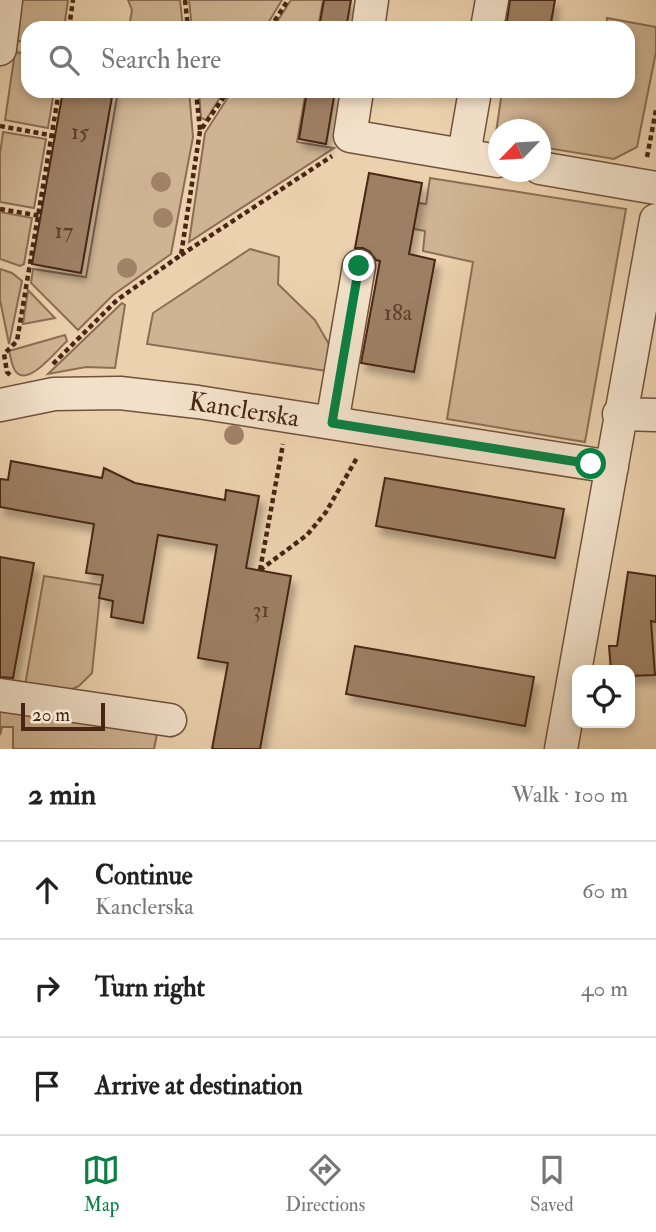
<!DOCTYPE html>
<meta charset="utf-8">
<style>
body{margin:0;font-family:"IM FELL Double Pica",serif;background:#f2f2f2;color:#222}
.controls{position:absolute;right:21px;bottom:21px;display:grid;overflow:hidden;border-radius:14px;box-shadow:0 4px 10px #0003}
.controls button{width:63px;height:63px;display:grid;place-items:center;padding:0;border:0;border-bottom:2px solid #e0e0e0;background:#fff;color:#222;font:35px sans-serif}
.compass{position:absolute;left:488px;top:119px;width:63px;height:63px;border-radius:50%;background:#fff;box-shadow:0 4px 10px #0003;rotate:245deg}
.scale{position:absolute;left:21px;bottom:18px;width:84px;box-sizing:border-box;padding-left:7px;border:4px solid #482615;border-top:0;font-size:19px;line-height:24px;white-space:nowrap;color:#482615;-webkit-text-stroke:5px #f2e1ca;paint-order:stroke}
.stop{position:absolute;width:21px;height:21px;margin:-16px;border:5px solid #0b8043;border-radius:50%;background:#fff}
.stop.end{background:#0b8043;border-color:#fff;box-shadow:0 2px 7px #0008}
.list{margin:0;padding:0;list-style:none}
h2{display:flex;justify-content:space-between;align-items:center;height:91px;margin:0;padding:0 28px;font-size:30px}
h2 small{font-size:23px;font-weight:400;color:#767676}
.list li{display:grid;grid-template-columns:46px 1fr auto;gap:21px;align-items:center;box-sizing:border-box;height:98px;padding:0 28px;border-top:2px solid #e0e0e0}
.list b{display:block;font-size:26px;white-space:nowrap}
.list p{margin:0;font-size:23px;white-space:nowrap;color:#767676}
.list em{font-size:23px;font-style:normal;color:#767676}
.icon{flex:none;width:38px;height:38px;fill:none;stroke:currentColor;stroke-width:2;stroke-linecap:round;stroke-linejoin:round}
.map{position:relative;flex:none;width:656px;height:749px;overflow:hidden}
.search{position:absolute;background:#fff;box-shadow:0 4px 10px #0003;left:21px;right:21px;top:21px;height:77px;display:flex;align-items:center;gap:18px;box-sizing:border-box;padding:0 24px;border-radius:21px;color:#767676;font-size:26px}
.sheet{height:385px;background:#fff}
nav{display:flex;justify-content:space-around;align-items:center;box-sizing:border-box;height:98px;border-top:2px solid #e0e0e0;background:#fff;font-size:19px;color:#767676}
nav a{display:grid;justify-items:center;gap:4px}
nav .on{color:#0b8043}
.map>svg:first-child{display:block}
.green{fill:#cfb493;stroke:#8c6d54;stroke-width:2}
.building{fill:#9d7f64;stroke:#482615;stroke-width:2;filter:url(#shadow)}
.lines{fill:none;stroke-linecap:round;stroke-linejoin:round}
.minor-casing{stroke:#71513b;stroke-width:35}
.path{stroke:#482615;stroke-width:4.5;stroke-dasharray:5 3.5;stroke-linecap:butt}
.minor{stroke:#f2e1ca;stroke-width:32}
.tree{fill:#a08267}
.route{stroke:#0b8043;stroke-width:9}
.labels{text-anchor:middle;dominant-baseline:central;stroke-width:7;stroke-linejoin:round;paint-order:stroke}
.number-label{font-size:23px;fill:#5d3c29}
.street-label{font-size:26px;fill:#482615;stroke:#f2e1ca}
</style>
<div class="map">
<svg width="656" height="749" viewBox="0 0 656 749">
<defs>
<filter id="shadow"><feDropShadow dx="4.5" dy="8" stdDeviation="3.5" flood-color="#0004"/></filter>
</defs>
<rect width="100%" height="100%" fill="#ebd1ad"/>
<filter id="stains"><feTurbulence type="fractalNoise" baseFrequency=".00286" numOctaves="4"/><feColorMatrix values="0 0 0 0 .2 0 0 0 0 .09 0 0 0 0 .02 0 0 0 .5 -.17"/></filter>
<radialGradient id="worn" r=".72"><stop offset=".6" stop-color="#630" stop-opacity="0"/><stop offset="1" stop-color="#630" stop-opacity=".3"/></radialGradient>
<path class="green" d="M22,0H68L64,28H28V42L17,41Z
M128,0H180L183,28H129L132,10Z
M189,0H282L265,28H192Z
M291,0H323L318,28H273Z
M607,18L656,27V52L637,147L614,159L541,147L540,130H498V140H495L502,91H550L578,96L579,91H628V28H606Z
M15,52L28,54V91H54L48,128L5,120Z
M118,91H189L193,137L171,254L113,295L78,330L31,283L33,269L86,277Z
M199,91H224L206,120L201,118Z
M232,91H306L297,142L334,148L189,242L205,133Z
M3,132L46,139L34,208L0,202V154Z
M430,178L626,209L585,442L447,419L473,262L423,251L425,231L366,220L369,196L426,204Z
M0,212L32,218L24,264L20,266L0,259Z
M250,249L279,257L278,284L315,320L330,346L327,371L147,344L153,313Z
M0,269L12,273L22,281L9,344L0,300Z
M28,290L55,318L23,324Z
M122,303L125,305L115,368L86,367L48,374Z
M65,335L67,341C57,350 30,385 17,373C12,369 11,358 9,351Z
M44,576L101,585L92,673L79,686L63,693L24,691Z
M0,707L60,715L157,734L154,749H13V727H2L0,735Z"/>
<path class="building" d="M324,0H351L346,28H319Z
M510,0H555L550,28H506Z
M63,91H113L81,273L32,264Z
M307,91H335L326,144L299,139Z
M369,173L422,183L409,254L435,260L414,372L361,363L380,261L376,260L370,252L363,248H355Z
M11,461L102,478L104,468L135,483L225,500L226,490L259,496L246,568L291,576L260,749H212L228,663L198,658L217,545L158,535L143,623L111,617L113,601L99,598L103,575L86,573L94,524L0,507V479L8,480Z
M385,478L564,509L555,558L376,526Z
M0,557L34,563L13,678L0,677Z
M628,572L656,576V622L651,621L655,675L630,676V670H611L609,646H617Z
M355,646L534,677L525,726L346,694Z"/>
<g class="lines">
<g class="minor-casing">
<path id="minor" d="M368,28L372,0
M487,28L492,0
M0,49L6,0
M357,91L350,136L498,161
M464,154L475,91
M540,168L656,188
M0,405L54,394L120,393L198,402L612,467
M619,414L656,415
M332,423L359,266
M0,695L170,720
M561,749L656,220"/>
</g>
<path class="path" d="M185,0L188,28
M69,28L73,0
M270,28L288,0
M196,91L200,130
M0,126L55,136
M647,157L656,110
M0,209L41,216
M181,255L332,156
M53,364L117,300L181,255L200,131L228,91
M10,375L7,372L4,354L17,341L59,91
M260,570L307,535L326,512L358,456
M260,570L283,444"/>
<use href="#minor" class="minor"/>
</g>
<g class="tree">
<circle cx="161" cy="182" r="10"/>
<circle cx="163" cy="218" r="10"/>
<circle cx="127" cy="268" r="10"/>
<circle cx="234" cy="435" r="10"/>
</g>
<g class="lines">
<path class="route" d="M359,266L332,423L591,464"/>
</g>
<g class="labels">
<g class="number-label">
<text x="80" y="131">15</text>
<text x="64" y="230">17</text>
<text x="398" y="312">18a</text>
<text x="261" y="609">31</text>
</g>
<g class="street-label">
<text transform="translate(244 410) rotate(9)">Kanclerska</text>
</g>
</g>
<rect width="100%" height="100%" filter="url(#stains)"/>
<rect width="100%" height="100%" fill="url(#worn)"/>
</svg>
<div class="controls">
<button><svg class="icon" aria-label="locate" viewBox="0 0 24 24"><circle cx="12" cy="12" r="6"/><path d="M12 2v4M12 18v4M2 12h4M18 12h4"/></svg></button>
</div>
<svg class="compass" viewBox="-18 -18 36 36"><path d="M0-13l5 13h-10z" fill="#e53935"/><path d="M0 13l5-13h-10z" fill="#767676"/></svg>
<div class="scale">20 m</div>
<div class="stop" style="left:591px;top:464px"></div>
<div class="stop end" style="left:359px;top:266px"></div>
<div class="search"><svg class="icon" aria-label="search" viewBox="0 0 24 24"><circle cx="10" cy="10" r="6"/><path d="M15 15l6 6"/></svg>Search here</div>
</div>
<section class="sheet">
<h2>2 min<small>Walk · 100 m</small></h2>
<ul class="list">
<li><svg class="icon" aria-label="ahead" viewBox="0 0 24 24"><path d="M12 20V5M6 11l6-6 6 6"/></svg><div><b>Continue</b><p>Kanclerska</p></div><em>60 m</em></li>
<li><svg class="icon" aria-label="right" viewBox="0 0 24 24"><path d="M7 20v-9h11M14 6l5 5-5 5"/></svg><div><b>Turn right</b></div><em>40 m</em></li>
<li><svg class="icon" aria-label="arrive" viewBox="0 0 24 24"><path d="M6 21V4h12l-3 4 3 4H6"/></svg><div><b>Arrive at destination</b></div></li>
</ul>
</section>
<nav>
<a class="on"><svg class="icon" aria-label="map" viewBox="0 0 24 24"><path d="M3 6l6-2 6 2 6-2v14l-6 2-6-2-6 2zM9 4v14M15 6v14"/></svg>Map</a>
<a><svg class="icon" aria-label="directions" viewBox="0 0 24 24"><path d="M12 3l9 9-9 9-9-9zM9 14v-3h6M13 9l2 2-2 2"/></svg>Directions</a>
<a><svg class="icon" aria-label="saved" viewBox="0 0 24 24"><path d="M7 4h10v16l-5-4-5 4z"/></svg>Saved</a>
</nav>
